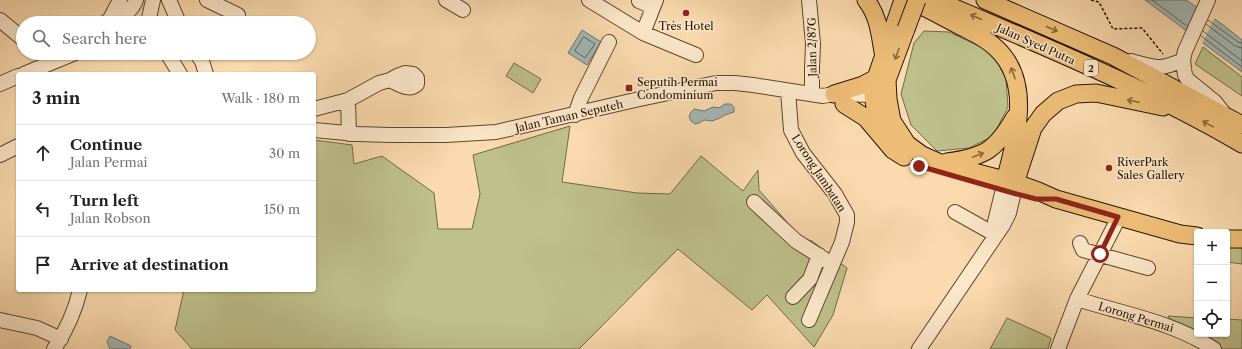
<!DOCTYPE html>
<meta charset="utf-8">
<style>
body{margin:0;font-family:"Libre Caslon Text",serif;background:#f2f2f2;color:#202124}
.controls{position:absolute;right:12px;bottom:12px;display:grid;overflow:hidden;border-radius:4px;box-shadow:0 1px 3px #0004}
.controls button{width:36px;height:36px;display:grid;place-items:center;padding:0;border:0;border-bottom:1px solid #e0e0e0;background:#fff;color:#202124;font:20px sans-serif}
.stop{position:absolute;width:12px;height:12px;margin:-9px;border:3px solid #8f2418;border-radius:50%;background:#fff}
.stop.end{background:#8f2418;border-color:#fff;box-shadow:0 1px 4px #0008}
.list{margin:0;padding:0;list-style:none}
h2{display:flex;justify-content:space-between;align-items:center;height:52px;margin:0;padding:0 16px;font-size:17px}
h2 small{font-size:13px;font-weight:400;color:#757577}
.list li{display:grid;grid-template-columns:26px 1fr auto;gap:12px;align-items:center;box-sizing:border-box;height:56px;padding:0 16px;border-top:1px solid #e0e0e0}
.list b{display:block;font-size:15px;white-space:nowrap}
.list p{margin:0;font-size:13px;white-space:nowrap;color:#757577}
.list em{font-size:13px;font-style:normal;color:#757577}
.icon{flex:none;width:22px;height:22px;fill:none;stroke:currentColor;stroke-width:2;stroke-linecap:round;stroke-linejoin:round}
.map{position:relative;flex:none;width:1242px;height:349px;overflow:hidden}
.search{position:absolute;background:#fff;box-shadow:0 1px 3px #0004;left:16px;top:16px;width:300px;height:44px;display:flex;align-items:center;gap:10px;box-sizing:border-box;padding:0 14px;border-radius:22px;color:#757577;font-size:15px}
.panel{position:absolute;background:#fff;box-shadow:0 1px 3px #0004;left:16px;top:72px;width:300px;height:220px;border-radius:4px}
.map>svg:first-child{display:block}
.green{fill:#bec08b;stroke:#716a48}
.water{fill:#a2b8b5;stroke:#70766f}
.pier{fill:#fadaae}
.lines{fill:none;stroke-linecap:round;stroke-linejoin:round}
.shore{stroke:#63665d;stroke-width:1}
.minor-casing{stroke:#5a462f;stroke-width:16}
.major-casing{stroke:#241405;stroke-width:19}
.path{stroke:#241405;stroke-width:1.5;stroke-dasharray:3 2;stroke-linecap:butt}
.minor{stroke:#fce7ca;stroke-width:14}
.major{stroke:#edbd77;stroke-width:17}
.major-bridge-casing{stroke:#241405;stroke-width:19;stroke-linecap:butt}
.major-bridge{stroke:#edbd77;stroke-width:17}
.oneway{stroke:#88683e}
.route{stroke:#8f2418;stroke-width:5}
.poi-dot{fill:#8f2418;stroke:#fce7ca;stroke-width:1.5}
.labels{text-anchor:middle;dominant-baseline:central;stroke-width:3;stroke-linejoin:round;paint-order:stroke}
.shield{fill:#fce7ca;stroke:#655340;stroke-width:1}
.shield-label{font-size:10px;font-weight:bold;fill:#241405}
.poi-label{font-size:11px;fill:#241405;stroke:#fce7ca;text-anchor:start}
.street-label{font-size:11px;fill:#241405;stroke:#fce7ca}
</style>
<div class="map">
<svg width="1242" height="349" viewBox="0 0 1242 349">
<rect width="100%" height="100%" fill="#fadaae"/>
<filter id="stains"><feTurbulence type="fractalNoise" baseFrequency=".005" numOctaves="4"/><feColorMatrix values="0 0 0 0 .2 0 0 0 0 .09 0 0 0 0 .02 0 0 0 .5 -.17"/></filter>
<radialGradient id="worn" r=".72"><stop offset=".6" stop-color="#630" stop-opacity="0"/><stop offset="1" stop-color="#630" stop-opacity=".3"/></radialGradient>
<path class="green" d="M924,31L949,32L992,52L1006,79L1008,107L993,136L969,148L937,151L911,125L901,94L914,43Z
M1203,47L1242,77V96L1195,64Z
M514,63L541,79L533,93L506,76Z
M570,126L562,182L637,193L670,194L701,156L743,191L758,170L759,190L801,238L812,241L847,268L833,315L814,347L767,295L752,310L678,249L579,349H192L175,330L184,290H314V140L352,145L354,164L382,156L434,193L438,229H472L480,194L473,155Z
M1227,247L1242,248V264L1227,262Z
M1168,316L1197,318V334H1227V319L1242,320V349H1223L1214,342L1175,324Z
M1007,318L1051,338L1048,349H990Z"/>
<path class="water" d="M1145,0H1186L1222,24L1242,40V72Z
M582,30L601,42L587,65L568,53Z
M725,104H731L734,107V112L725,115L720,118L712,121L704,120L699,123L695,124L691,121L689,117L691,112L694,109L704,111L713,107L719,108Z
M110,336L131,346L130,349H110L107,342Z"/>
<path class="pier" d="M1199,7L1215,17L1202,44L1188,34Z"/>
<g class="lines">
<path class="shore" d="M1152,0L1187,26
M1208,20L1238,42L1242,43
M1206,24L1235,46L1242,48
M1203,31L1242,61
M1201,36L1242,67
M584,37L595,44L585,58L575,51Z"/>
<g class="minor-casing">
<path id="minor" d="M169,0L179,23
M207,0L238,15
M446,0L463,10
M589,0L643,33L696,55
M809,0L813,44L812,68V94
M1208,0L1185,51L1183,60L1184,69L1185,75L1188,80L1215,102L1223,112
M639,1L653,7
M110,19C121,19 132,11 136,0
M0,20L23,39
M105,23L110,19L120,0
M150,23L149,18L153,0
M643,33L656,0
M167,53L180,74
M196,53L202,61L206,74
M1131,61C1154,67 1159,71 1183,60
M405,73L413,74L417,78V84C409,92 399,84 390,80L397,76Z
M24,74L75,53
M0,84L18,76
M788,91L791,130L803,153L835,194L847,215V222L842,242L809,320
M348,100L349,134
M314,109L348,100L379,83L390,80
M575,115L581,98L609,42
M314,130L357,134L390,135H446L496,132L635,100L716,83H735L753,85L823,96L834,94L873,95
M0,155L18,146
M754,202L796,241L832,264
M955,212L996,235
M996,235L995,222L1005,181
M1080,243L1083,250L1148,268
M793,297L810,279L819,255
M1077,299C1124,314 1173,322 1214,349
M0,320L37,328L61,339
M54,349C66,331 75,311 80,290
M919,349L1003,225L1009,213L1016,183
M1058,349L1077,299L1119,217"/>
</g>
<g class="major-casing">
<path id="major" d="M866,0C878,15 880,33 883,52
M910,0C928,9 945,18 962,27C974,33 986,38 996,48C1033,82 1016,138 1005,181
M936,0C1040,45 1145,87 1242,144
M985,0L1113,56L1242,125
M906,29L887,80L888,99L892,121L907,144L922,155L940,163L1016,183L1038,191L1056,199L1180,234L1197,236
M834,94L863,85L876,78
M844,104L866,118L893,150L904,157
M890,140L879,118L875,107L873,95L876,78L903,0
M947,162C985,157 996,150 1015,117
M1018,174L1033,128L1043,114L1058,101L1076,94L1096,93L1163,107
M1227,239H1242"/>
</g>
<path class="path" d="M1091,0L1099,2L1113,29L1142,28L1163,54"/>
<use href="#minor" class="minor"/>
<use href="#major" class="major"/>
<g class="major-bridge-casing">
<path id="major-bridge" d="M906,29L917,0"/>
</g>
<use href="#major-bridge" class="major-bridge"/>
</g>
<defs><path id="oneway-shaft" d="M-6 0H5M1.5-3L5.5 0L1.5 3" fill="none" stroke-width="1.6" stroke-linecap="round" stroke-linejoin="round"/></defs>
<g class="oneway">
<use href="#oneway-shaft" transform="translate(976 17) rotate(-156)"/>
<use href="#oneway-shaft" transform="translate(1052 29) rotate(24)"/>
<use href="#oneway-shaft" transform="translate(897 54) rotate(110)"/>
<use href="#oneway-shaft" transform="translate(1013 73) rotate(-110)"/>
<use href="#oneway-shaft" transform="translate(1133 101) rotate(-168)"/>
<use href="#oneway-shaft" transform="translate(1208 124) rotate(-151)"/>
<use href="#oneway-shaft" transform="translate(978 155) rotate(-21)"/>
</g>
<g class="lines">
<path class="route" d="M919,166L1013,193L1036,199H1056L1118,217L1100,254"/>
</g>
<g class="poi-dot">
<circle cx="686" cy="13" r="4"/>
<rect x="625" y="84" width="8" height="8" rx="2"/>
<circle cx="1109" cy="168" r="4"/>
</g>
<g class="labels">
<rect class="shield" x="1084" y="60" width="14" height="16" rx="3"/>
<g class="shield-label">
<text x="1091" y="68">2</text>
</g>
<g class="poi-label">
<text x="686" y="26" text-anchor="middle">Très Hotel</text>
<text x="637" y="82">Seputih Permai<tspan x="637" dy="13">Condominium</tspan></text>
<text x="1117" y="162">RiverPark<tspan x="1117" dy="13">Sales Gallery</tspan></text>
</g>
<g class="street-label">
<text transform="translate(1036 44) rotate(24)">Jalan Syed Putra</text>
<text transform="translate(812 47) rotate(-91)">Jalan 2/87G</text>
<text transform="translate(569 116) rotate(-13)">Jalan Taman Seputeh</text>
<text transform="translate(819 173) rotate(57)">Lorong Jambatan</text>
<text transform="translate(1136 317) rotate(17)">Lorong Permai</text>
</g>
</g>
<rect width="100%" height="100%" filter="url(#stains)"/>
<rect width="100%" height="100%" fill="url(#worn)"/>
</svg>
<div class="controls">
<button>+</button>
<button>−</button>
<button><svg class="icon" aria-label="locate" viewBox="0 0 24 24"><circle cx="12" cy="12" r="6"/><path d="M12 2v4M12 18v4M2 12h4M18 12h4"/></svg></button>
</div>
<div class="stop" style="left:1100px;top:254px"></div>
<div class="stop end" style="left:919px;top:166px"></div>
<div class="search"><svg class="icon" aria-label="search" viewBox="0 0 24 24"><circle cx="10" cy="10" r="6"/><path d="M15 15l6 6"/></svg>Search here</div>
<section class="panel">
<h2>3 min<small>Walk · 180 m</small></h2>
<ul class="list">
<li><svg class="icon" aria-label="ahead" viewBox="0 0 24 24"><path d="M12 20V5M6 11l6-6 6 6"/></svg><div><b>Continue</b><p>Jalan Permai</p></div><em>30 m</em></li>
<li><svg class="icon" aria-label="left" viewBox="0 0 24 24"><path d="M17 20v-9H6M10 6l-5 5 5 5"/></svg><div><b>Turn left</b><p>Jalan Robson</p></div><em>150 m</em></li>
<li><svg class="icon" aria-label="arrive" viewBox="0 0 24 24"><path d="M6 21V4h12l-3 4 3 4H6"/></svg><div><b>Arrive at destination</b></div></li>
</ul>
</section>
</div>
